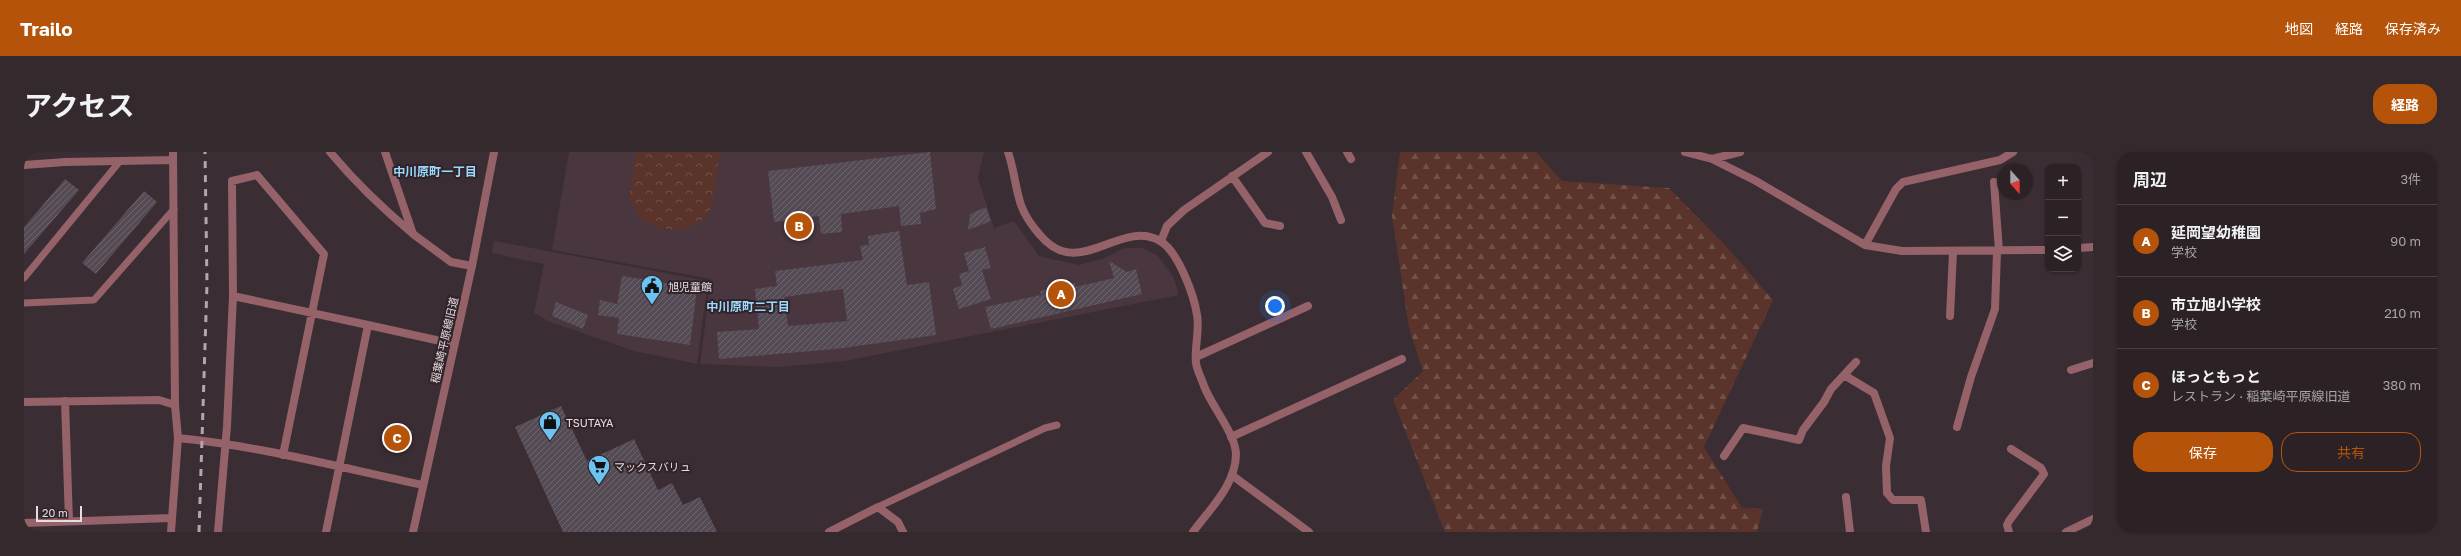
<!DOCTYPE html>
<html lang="ja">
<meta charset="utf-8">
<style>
body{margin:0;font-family:"Golos Text","Noto Sans JP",sans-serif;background:#342a2e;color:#f1f3f6}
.controls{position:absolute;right:12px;top:12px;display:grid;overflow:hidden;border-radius:8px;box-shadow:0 1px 3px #0004}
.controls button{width:36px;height:36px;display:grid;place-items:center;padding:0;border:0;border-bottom:1px solid #483f43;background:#2c2226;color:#f1f3f6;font:20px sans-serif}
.compass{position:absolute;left:1973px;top:12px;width:36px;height:36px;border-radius:50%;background:#2c2226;box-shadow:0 1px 3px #0004;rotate:159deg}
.scale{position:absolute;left:12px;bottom:10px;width:46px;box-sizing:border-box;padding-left:4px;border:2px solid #e6dde1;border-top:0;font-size:11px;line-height:14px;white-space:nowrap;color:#e6dde1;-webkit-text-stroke:3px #302329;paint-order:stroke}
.you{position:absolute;left:1251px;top:154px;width:14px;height:14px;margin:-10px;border:3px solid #fff;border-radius:50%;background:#1a73e8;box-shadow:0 0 0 6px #1a73e833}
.badge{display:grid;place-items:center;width:26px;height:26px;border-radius:50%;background:#b45309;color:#fff;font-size:13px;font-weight:700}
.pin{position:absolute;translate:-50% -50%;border:2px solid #fff;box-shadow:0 1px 4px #0006}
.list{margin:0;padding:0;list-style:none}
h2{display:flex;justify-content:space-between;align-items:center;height:52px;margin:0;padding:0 16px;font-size:17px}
h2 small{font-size:13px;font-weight:400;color:#a6a4a7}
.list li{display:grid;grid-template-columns:26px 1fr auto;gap:12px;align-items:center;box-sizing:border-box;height:72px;padding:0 16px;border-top:1px solid #483f43}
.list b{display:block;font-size:15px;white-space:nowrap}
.list p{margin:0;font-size:13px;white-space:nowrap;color:#a6a4a7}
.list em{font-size:13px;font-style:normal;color:#a6a4a7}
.actions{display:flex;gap:8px;padding:12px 16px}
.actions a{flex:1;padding:9px 0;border:1px solid #b45309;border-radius:16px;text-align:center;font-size:14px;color:#b45309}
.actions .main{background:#b45309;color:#fff}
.icon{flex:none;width:22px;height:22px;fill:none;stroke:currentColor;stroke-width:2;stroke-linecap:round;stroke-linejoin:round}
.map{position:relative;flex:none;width:2069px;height:380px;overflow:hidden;border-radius:16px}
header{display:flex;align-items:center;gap:24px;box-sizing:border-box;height:56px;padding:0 20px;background:#b45309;color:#fff}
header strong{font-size:19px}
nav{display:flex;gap:22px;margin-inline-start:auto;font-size:14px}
.intro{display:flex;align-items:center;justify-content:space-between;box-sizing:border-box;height:96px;padding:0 24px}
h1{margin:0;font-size:28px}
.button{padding:10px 18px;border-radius:16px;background:#b45309;color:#fff;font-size:14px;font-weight:700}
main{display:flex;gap:24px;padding:0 24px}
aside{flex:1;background:#2c2226;border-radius:16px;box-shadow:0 1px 3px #0004}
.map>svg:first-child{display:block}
.built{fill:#49363f}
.forest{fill:url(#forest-firs)}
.park{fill:url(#park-crowns)}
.building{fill:url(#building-hatch);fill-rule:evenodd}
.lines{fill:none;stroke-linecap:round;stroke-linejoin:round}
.service{stroke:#946268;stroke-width:7}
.minor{stroke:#946268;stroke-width:8}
.tertiary{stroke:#946268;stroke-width:8}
.rail{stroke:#b1a7ac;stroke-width:3;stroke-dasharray:7 7;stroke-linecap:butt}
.labels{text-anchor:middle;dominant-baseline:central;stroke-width:4;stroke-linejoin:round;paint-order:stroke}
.poi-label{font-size:11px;fill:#e6dde1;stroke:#302329;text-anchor:start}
.street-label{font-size:11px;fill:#e6dde1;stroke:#302329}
.neighbourhood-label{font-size:12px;font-weight:bold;fill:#9bd9fc;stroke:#302329}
</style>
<header>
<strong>Trailo</strong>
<nav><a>地図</a><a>経路</a><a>保存済み</a></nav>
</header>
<div class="intro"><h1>アクセス</h1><a class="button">経路</a></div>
<main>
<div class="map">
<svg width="2069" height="380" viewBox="0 0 2069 380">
<defs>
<pattern id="forest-firs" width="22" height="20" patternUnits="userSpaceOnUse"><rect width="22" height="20" fill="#5a342a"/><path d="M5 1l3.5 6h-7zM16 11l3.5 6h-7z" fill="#725149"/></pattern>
<pattern id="park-crowns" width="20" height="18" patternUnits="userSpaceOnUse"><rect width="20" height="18" fill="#5a342a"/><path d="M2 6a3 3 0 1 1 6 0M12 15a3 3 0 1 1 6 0" fill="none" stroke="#725149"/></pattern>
<pattern id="building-hatch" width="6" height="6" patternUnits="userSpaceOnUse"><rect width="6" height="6" fill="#554b55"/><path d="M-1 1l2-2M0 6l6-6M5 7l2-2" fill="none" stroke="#6d646d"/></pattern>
</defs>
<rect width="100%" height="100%" fill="#3a2d33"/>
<path class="built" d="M545,0H960L954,26L970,76L990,69L1015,104L1054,113L1078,107L1101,96H1119L1134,104L1149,124L1155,143L821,209L754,215L676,212L687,127L528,98Z
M470,89L684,129L673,212L610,199L524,169L510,161L520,112L468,101Z"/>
<path class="forest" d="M1376,0H1512L1538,29L1645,36L1702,94L1749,148L1680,295L1718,356L1739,357L1733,380H1421L1369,248L1399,219L1385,176L1368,64Z"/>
<path class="park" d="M612,0H696C694,11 690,55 685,61C671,80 639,82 620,69C613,64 609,53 605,46Z"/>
<path class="building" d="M906,0L912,57L896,61L897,72L877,74L875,54L817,62L818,80L797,82L795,64L750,70L744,19Z
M41,27L55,38L0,102V75Z
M120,39L133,50L72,122L58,111Z
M962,55L967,69L944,78L946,62Z
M875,79L883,133L905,130L912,183L812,197L695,207L693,180L735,177L731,137L753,134L751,119L839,108L836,94L845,93L844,84ZM819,137L823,169L764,174L760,145Z
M961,95L967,116L958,118L967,147L935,157L929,137L938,133L935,122L945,119L940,101Z
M1085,109L1103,120L1112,117L1118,142L967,177L961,155L1017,143L1016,139L1051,131L1052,135L1090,126Z
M598,124L673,136L666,193L593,182L595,166L574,163L576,148L593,152Z
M532,150L564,163L559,177L528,164Z
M537,254L563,309L610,287L634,338L648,331L659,353L676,345L693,380H539L491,275Z
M362,274L388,279L385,297L359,293Z"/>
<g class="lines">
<path class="service" d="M0,126L96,9
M0,151L70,148L150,57
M854,355L1021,276L1033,273"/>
<path class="minor" d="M306,0C331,30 358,56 388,81
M361,0L389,82L427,110L448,114
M1282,0L1308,45L1317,68
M1323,0L1327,7
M1661,0L1688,7L1716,0
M1688,7L1732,29L1841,93L1878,99L2024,98
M0,13L41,10L149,8
M1208,24L1241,71L1256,74
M1970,30L1975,99
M1137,89L1143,74L1160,58L1244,0
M1841,93L1872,37L1879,30L1976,8L1989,0
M2054,96L2069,95
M209,144L208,29L233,23L300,102L259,303
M1926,164L1929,100
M1172,205L1284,154
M2047,218L2069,211
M1820,223L1850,241L1866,286L1862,314L1863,341L1869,348H1897L1902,380
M41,249L45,369
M0,250L135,248L151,253
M1933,275L1947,225L1971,157L1973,100
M1207,285L1378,207
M154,286C236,294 318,316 399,333
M1700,304L1719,276L1775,288L1779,278L1800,250L1807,237L1832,210
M1209,324L1285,380
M1822,345L1826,380
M0,371L147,366
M147,380L154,286L151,253L149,0
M194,380L203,274L209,144L344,173
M302,380L344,173L430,192
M805,380L854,355L874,370L879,380
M1985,380L1983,373L1985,369L2020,322L2017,316L1987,297
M2042,380L2069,367"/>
<path class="tertiary" d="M984,0C990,17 991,35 997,53C1001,64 1008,74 1016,83C1055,130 1096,66 1136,89C1154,99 1170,143 1173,163C1176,179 1170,196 1172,211C1173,219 1178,227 1180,234C1188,255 1211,281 1212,302C1212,332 1186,357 1169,380
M389,380L448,114L470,0"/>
<path class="rail" d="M175,380L183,132L181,0"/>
</g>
<defs>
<g id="civic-pin" transform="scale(1.15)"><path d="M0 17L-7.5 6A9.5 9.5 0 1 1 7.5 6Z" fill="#6bc3f2" stroke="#302329"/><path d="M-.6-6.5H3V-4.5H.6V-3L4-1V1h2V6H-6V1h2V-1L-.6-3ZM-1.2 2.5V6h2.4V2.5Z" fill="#111"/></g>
<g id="shop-pin" transform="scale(1.15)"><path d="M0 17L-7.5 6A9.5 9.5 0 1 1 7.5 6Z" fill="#6bc3f2" stroke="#302329"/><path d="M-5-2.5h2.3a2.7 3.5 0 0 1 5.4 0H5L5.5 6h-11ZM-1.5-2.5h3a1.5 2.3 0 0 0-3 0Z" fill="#111"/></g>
<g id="supermarket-pin" transform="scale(1.15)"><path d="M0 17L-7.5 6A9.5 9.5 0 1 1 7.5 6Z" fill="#6bc3f2" stroke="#302329"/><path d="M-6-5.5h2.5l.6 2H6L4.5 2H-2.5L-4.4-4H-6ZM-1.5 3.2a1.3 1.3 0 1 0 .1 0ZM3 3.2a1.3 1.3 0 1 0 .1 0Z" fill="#111"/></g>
</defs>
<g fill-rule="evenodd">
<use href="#civic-pin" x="628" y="134"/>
<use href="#shop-pin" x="526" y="270"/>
<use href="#supermarket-pin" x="575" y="314"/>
</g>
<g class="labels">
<g class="poi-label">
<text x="644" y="134">旭児童館</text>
<text x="542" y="270">TSUTAYA</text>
<text x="590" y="314">マックスバリュ</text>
</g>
<g class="street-label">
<text transform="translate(420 188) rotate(-77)">稲葉崎平原線旧道</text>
</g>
<g class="neighbourhood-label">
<text x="411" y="19">中川原町一丁目</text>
<text x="724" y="154">中川原町二丁目</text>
</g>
</g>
</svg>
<div class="controls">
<button>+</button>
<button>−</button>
<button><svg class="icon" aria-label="layers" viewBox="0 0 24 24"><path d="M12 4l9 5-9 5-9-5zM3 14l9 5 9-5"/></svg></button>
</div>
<svg class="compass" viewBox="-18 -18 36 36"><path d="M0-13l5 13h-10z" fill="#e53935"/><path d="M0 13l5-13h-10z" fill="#a6a4a7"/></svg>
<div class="scale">20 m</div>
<div class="you"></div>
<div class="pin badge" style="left:1037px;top:142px">A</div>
<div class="pin badge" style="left:775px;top:74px">B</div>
<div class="pin badge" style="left:373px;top:286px">C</div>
</div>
<aside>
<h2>周辺<small>3件</small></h2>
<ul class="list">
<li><span class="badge">A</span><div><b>延岡望幼稚園</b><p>学校</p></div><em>90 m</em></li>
<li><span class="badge">B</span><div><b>市立旭小学校</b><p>学校</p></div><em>210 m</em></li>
<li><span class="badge">C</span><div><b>ほっともっと</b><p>レストラン · 稲葉崎平原線旧道</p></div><em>380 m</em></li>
</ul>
<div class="actions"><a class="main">保存</a><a>共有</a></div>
</aside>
</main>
